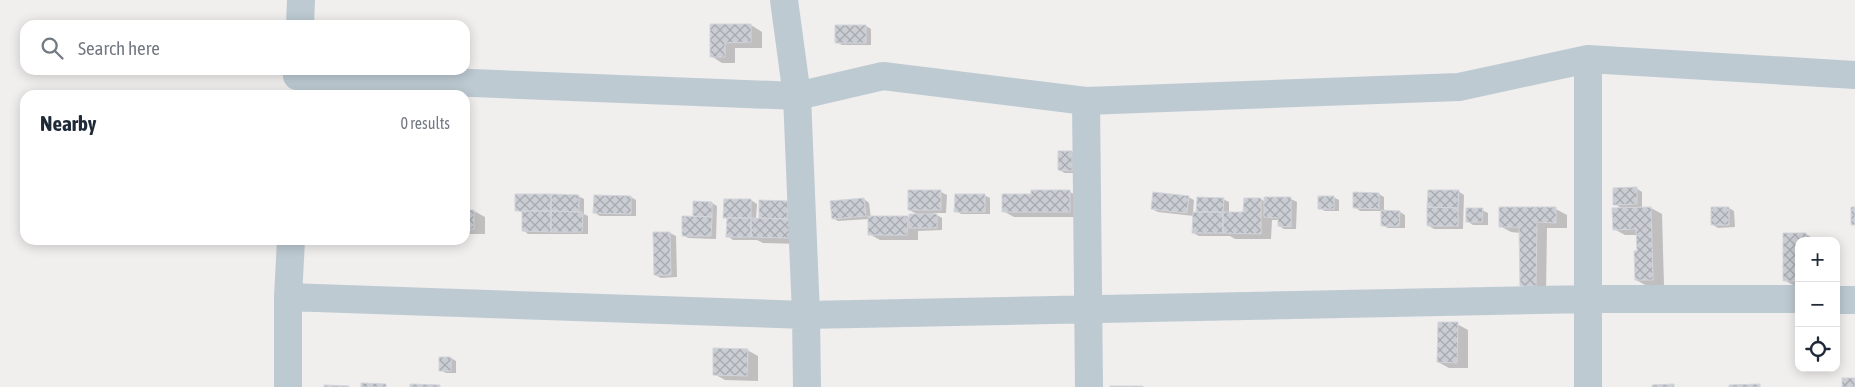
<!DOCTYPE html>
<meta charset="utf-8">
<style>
body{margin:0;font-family:"Asap Condensed",sans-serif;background:#f2f2f3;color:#1f2937}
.controls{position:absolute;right:15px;bottom:15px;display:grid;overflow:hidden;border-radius:10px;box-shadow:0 2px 12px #0003}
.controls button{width:45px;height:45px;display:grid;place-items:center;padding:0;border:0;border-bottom:1px solid #e0e1e3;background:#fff;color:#1f2937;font:25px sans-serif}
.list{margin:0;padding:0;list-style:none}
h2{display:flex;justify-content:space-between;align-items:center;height:65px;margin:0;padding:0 20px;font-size:21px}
h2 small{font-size:16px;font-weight:400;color:#747a83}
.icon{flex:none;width:28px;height:28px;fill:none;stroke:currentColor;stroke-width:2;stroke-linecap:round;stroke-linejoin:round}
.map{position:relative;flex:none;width:1855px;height:387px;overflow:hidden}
.search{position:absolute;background:#fff;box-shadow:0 2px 12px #0003;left:20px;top:20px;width:450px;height:55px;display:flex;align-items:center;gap:12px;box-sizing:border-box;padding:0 18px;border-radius:15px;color:#747a83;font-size:19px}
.panel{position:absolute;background:#fff;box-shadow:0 2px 12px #0003;left:20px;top:90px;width:450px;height:155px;border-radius:15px}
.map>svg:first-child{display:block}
.shadow{fill:#0003}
.building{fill:url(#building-cross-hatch);stroke:#d2d5db}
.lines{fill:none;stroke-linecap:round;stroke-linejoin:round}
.minor{stroke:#bdcad2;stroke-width:28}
</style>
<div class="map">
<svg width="1855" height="387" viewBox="0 0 1855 387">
<defs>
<pattern id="building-cross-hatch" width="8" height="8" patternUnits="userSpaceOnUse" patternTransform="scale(1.25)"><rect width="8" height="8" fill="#caced4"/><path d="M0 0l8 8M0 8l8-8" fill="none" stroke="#a6aaaf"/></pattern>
</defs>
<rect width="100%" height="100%" fill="#f1eeee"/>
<path class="shadow" d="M751,25L762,32V48H735V63H722L711,56V26Z
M866,26L871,29V45H842L836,42Z
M1071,152L1077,155V173H1065L1059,170Z
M1636,188L1642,192V208H1651L1662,214L1664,285L1647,286L1636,280L1638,235H1625L1614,229L1623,209L1615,204Z
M909,191L941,192L947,195L946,213H933L942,218V230L918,231V240H880L869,234V219L838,221L833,218L864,199L869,203L871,218L907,217L910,219L919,215L909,210Z
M1458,191L1464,195L1463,229H1434L1429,226Z
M1070,192L1081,198V217H1014L1003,211L1033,196Z
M1379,194L1384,197V211L1400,212L1405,215V228H1388L1382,225L1383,211H1360L1355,207Z
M984,195L990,198V214H961L956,211Z
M578,196L584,199V214L588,216V234H528L523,230L524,213L516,210Z
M595,197H631L636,200V216H600L595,213Z
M1188,197L1194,200L1193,213H1197L1223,199L1229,202V213L1245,214L1261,199L1265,202V199H1291L1297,202L1296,229H1284L1279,226V220H1272L1271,239H1235L1230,236H1199L1193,233L1194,216L1158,212L1152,209Z
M1333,197L1339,200V211H1325L1319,208Z
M725,200H751L757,204L756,219L763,220L760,218L787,202L801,244L763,243L757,240H733L727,236L728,219L724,217Z
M694,203H712L717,206L716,239L688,238L683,235L694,218Z
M1729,208L1734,211L1735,227L1718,228L1713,225Z
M1556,209L1567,215V228H1547L1546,292H1532L1522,285L1520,233L1511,232L1500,226Z
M1482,210L1488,213V225H1473L1467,221Z
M465,211H474L485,217V234H465Z
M654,233H670L676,236L677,277L661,278L655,275Z
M1784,234H1806L1816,240L1799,241V286H1795L1784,280Z
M1457,324L1468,330V368H1449L1438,362Z
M747,350L758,356V381L725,380L714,374Z
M451,358L456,361V373H446L440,370Z"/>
<path class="building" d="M710,24H751V42L725,43V57H710Z
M835,25H866V43H835Z
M1058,151H1072V171L1058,170Z
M1637,187V204L1613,205V188Z
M908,190H941V210H908Z
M1031,190H1070V212H1002V194H1031Z
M1428,190H1459L1458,208L1427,207Z
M1153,192L1189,196L1187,213L1151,209Z
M1353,192L1379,193V209L1353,208Z
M515,194H551V211H515Z
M551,194L579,195V212L551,211Z
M955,194H985V212H954Z
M594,195L631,196V214L593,213Z
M1318,196H1334V209H1318Z
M1197,197L1224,198L1223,212H1196Z
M1264,197H1291V227L1278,226V218L1264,217Z
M864,198L866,216L832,219L830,201Z
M1244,198H1261V234L1223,233V212H1243Z
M724,199H751V218H723Z
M759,200L788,201L787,219L759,218Z
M693,201L712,202V217L693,216Z
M1427,207L1458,208V226H1427Z
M1499,207H1556V223L1537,222L1536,286H1520L1519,227H1499Z
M1651,207L1653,280H1635L1634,251H1637L1636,229L1613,230L1612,208Z
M1711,207H1729V225H1711Z
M1851,207H1855V225H1851Z
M1466,208H1483L1482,222H1466Z
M465,210H474V229H465Z
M1381,210L1400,211L1399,226H1381Z
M522,211H551V232L522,231Z
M551,211L583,212L582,232H551Z
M1193,212H1223V233H1192Z
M909,214H937V228H909Z
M682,216L712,217L711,236H682Z
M868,216H908L907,235H868Z
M727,218H751V237H726Z
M751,218L791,219V238L751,237Z
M653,232H670L671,275H654Z
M1783,233H1806V241H1799V281H1783Z
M1438,322H1458L1457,363L1437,362Z
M713,348L748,349L747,376L713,375Z
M439,357H451V371H439Z
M1842,378H1855V387H1842Z
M361,383L386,384V387H361Z
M410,384L440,385V387H410Z
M1674,384V387H1652V385Z
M1760,384V387H1729V385Z
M324,385L349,386V387H324Z
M1110,386H1143V387H1110Z"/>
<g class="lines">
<path class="minor" d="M784,0L797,96L806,315L807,387
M300,25L301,0
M1588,59V387
M297,76L797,96L883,76L1086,101L1459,87L1588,59L1855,75
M1086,101L1089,387
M288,297L806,315L1589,299H1799
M1836,300H1855
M288,387V297L291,240"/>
</g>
</svg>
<div class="controls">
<button>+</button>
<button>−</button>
<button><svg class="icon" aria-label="locate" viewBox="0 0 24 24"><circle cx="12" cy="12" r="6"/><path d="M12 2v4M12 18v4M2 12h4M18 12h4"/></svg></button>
</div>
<div class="search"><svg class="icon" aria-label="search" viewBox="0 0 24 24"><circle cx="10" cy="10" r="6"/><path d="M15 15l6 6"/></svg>Search here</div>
<section class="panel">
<h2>Nearby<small>0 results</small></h2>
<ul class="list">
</ul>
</section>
</div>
